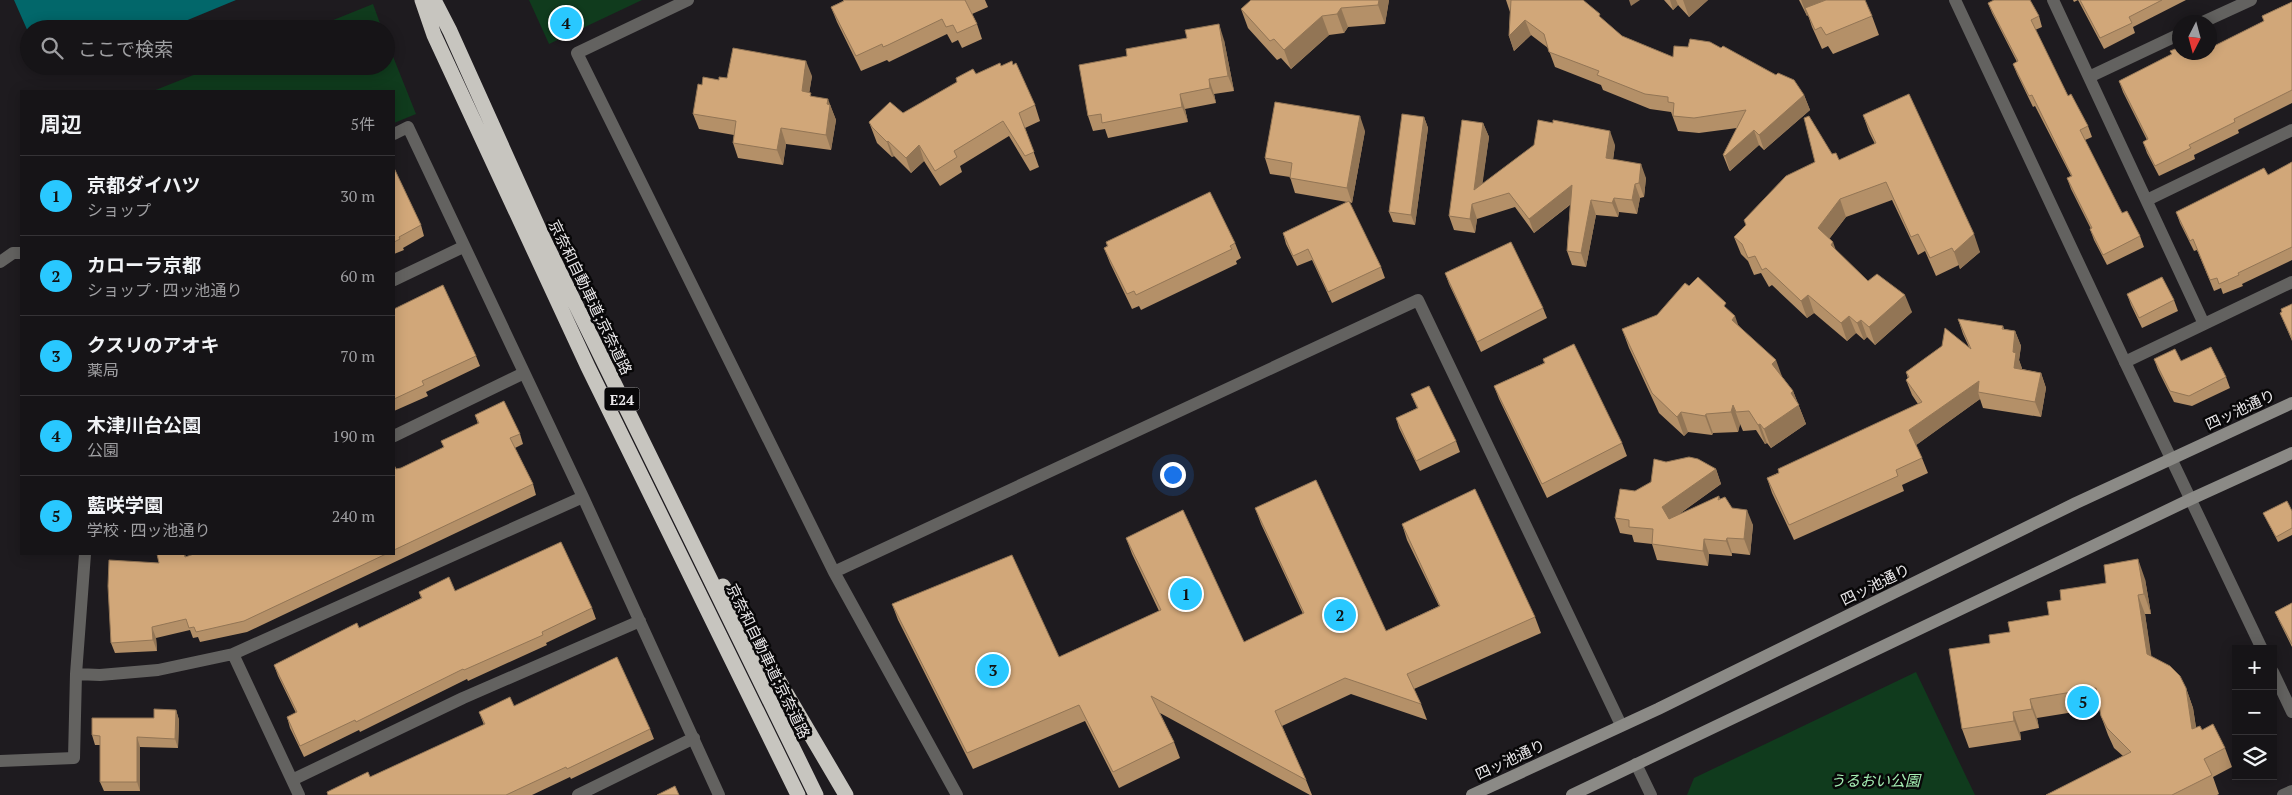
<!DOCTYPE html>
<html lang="ja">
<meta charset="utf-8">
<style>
body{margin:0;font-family:"PT Serif","Noto Sans JP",serif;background:#232124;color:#f1f3f6}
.controls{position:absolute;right:15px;bottom:15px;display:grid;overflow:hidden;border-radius:0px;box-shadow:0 2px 12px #0003}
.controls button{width:45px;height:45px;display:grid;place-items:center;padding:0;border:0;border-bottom:1px solid #353336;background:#161417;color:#f1f3f6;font:25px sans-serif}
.compass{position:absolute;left:2172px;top:15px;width:45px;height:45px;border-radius:50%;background:#161417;box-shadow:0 2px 12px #0003;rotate:186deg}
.you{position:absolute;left:1172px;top:474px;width:18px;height:18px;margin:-12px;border:4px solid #fff;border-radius:50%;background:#1a73e8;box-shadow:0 0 0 8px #1a73e833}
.badge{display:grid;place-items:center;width:32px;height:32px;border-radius:50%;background:#29c8ff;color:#111;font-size:16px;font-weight:700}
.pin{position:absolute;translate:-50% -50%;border:2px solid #fff;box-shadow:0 1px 5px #0006}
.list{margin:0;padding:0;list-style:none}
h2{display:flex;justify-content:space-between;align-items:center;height:65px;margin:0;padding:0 20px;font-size:21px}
h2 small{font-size:16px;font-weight:400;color:#9e9ea1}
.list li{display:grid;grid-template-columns:32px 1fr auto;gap:15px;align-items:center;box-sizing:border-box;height:80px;padding:0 20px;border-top:1px solid #353336}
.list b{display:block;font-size:19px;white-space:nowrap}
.list p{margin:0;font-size:16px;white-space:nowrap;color:#9e9ea1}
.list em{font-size:16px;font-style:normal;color:#9e9ea1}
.icon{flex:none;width:28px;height:28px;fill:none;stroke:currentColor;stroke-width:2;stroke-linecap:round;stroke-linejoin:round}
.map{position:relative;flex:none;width:2292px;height:795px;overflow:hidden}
.search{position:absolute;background:#161417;box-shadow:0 2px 12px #0003;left:20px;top:20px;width:375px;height:55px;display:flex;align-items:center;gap:12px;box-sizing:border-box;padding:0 18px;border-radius:28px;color:#9e9ea1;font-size:19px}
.panel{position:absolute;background:#161417;box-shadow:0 2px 12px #0003;left:20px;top:90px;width:375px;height:465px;border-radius:0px}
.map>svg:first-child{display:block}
.green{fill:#103b1d}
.water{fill:#02676a}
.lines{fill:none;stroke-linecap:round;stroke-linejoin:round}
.minor{stroke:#636260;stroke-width:12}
.tertiary{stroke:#636260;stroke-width:12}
.secondary{stroke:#8b8a86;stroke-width:12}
.motorway{stroke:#c7c5bf;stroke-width:15}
.wall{fill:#b49068}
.shaded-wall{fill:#927555}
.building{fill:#d1a779;stroke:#927555}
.labels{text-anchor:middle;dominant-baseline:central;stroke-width:5;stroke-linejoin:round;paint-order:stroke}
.shield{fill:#080708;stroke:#a6a4a6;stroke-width:1}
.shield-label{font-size:14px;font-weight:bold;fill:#eae8ea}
.street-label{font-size:15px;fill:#eae8ea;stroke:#080708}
.park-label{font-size:15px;font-style:italic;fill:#a4eeb3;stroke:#080708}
</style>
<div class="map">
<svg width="2292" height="795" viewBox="0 0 2292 795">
<rect width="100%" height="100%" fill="#1e1b1f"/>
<path class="green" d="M529,0H642L549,44Z
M373,4L382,29H311Z
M386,39L416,114L394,123V91H153L216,66H386Z
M1916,672L1975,795H1687L1694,778Z"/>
<path class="water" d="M14,0H236L166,29H29V34Z"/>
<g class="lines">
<path class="minor" d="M688,0L577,53L834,572L957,795
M2053,0L2204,324
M2203,22L2251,0
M2089,77L2180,34
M394,134L408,127L583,497L719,795
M2147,200L2292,130
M0,262L13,253H21
M394,280L463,247
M2125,362L2292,282
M394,436L524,373
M834,572L1418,300L1621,725
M233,654L299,795
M76,674L100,675L158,670L233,654L583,497
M0,761L74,758L76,674L85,554
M1636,764L1651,795
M292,780L463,698L640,621
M578,795L694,738
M2283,795L2292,791"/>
<path class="tertiary" d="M1955,0L2125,362L2262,649
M2273,672L2292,712"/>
<path class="secondary" d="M1472,795L1658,709L2076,503L2292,403
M1572,795L2191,499L2292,453"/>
<path class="motorway" d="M422,0L434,35L588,367L798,795
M434,0L450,31L544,240L816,795
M723,586L846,795"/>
</g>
<path class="wall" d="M843,0H985L988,7L972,14L977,24L982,39L962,48L958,40L952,43L947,34L893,60L889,62L887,60L861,71L837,22L831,7L843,1Z
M1389,0L1385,24L1348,27L1344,33L1329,35L1291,69L1281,58L1277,60L1248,28L1241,9Z
M1506,0H1583L1602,19L1622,36L1673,57L1804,95L1810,110L1764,150L1759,145L1730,171L1729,170L1723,155L1737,128L1699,133L1678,131L1671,112L1650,109L1603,90L1601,85L1555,67L1548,48L1531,35L1514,51L1509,36L1510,12Z
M1664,0H1708L1689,17L1678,5L1673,10Z
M1799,0H1826L1872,16L1879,35L1833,54L1828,46L1822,49L1812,27L1808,15L1807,16Z
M2073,0H2186L2133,27L2135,33L2104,49L2078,0L2074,2Z
M2292,2V103L2238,130L2239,133L2194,155L2195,159L2159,176L2147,153L2143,142L2147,140L2123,92L2119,81L2172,54L2170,51L2195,56L2264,21L2262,16Z
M1988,3L2039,16L2042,27L2035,30L2068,96L2088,126L2092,137L2085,140L2122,213L2140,236L2144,247L2107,265L2094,240L2090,229H2091L2071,189L2067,178L2071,176L2035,106L2033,107L2017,74L2013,64L2017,62L1992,13Z
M1224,40L1234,91L1214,94L1216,103L1185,109L1188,122L1108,138L1105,129L1093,131L1088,116Z
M1013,65L1035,105L1040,121L1025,128L1039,167L1030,171L1009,136L960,166L962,172L940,186L924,161L911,173L894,156L892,157L877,143L869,122L903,113L976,74L1001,66Z
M812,76L809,93L812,97L830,105L836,120L831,150L786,144L783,165L738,158L733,143L734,135L699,129L693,114L702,85L727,78Z
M1863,115L1980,252L1960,269L1959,265L1936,276L1925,251L1918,255L1892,200L1846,217L1829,239L1835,250L1868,281L1912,312L1875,345L1867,337L1864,340L1856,333L1847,341L1814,313L1807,318L1772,285L1769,287L1761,273L1754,275L1748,261L1741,254L1734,237L1815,162L1832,154L1839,160L1875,144L1869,132Z
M1424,117L1428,128L1415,225L1393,222L1389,212Z
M1483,123L1489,137L1482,184L1615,145L1613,160L1646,178L1644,197L1640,198L1637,214L1619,212L1618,217L1596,215L1586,267L1572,265L1567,251L1570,205L1534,233L1515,207L1477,219L1475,233L1454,230L1449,216Z
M1365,131L1352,203L1349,202L1381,267L1385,278L1332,303L1312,260L1297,266L1286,244L1283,233L1347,202L1295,193L1290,177L1270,174L1265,158Z
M2292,162V260L2242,284L2243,286L2223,294L2221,288L2214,291L2197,250L2194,251L2180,223L2176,212L2268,175Z
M394,168L421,225L424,236L403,248L404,250L394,254Z
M1106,242L1235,243L1241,258L1236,261L1237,264L1141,310L1139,306L1132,309L1110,263L1104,248L1107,246Z
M1445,273L1543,308L1547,318L1481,352L1449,284Z
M1689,286L1729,311L1738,325L1783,378L1793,391L1806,424L1771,448L1767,443L1765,444L1756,430L1743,431L1740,424L1738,432L1713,433L1712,435L1688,432L1684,436L1659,413L1629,348L1622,329L1657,315Z
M2127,294L2174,300L2178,311L2142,328L2131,305Z
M2292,304V341L2280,313Z
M394,309L476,356L480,366L426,392L428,396L394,411Z
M1958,319L2003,326L2004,329L2015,331L2021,346L2019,360L2022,369L2041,373L2046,388L2041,417L1983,408L1980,399L1916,445L1922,458L1928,473L1902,485L1904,491L1794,540L1772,493L1767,478L1918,404L1912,395L1906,380L1908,379L1906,372L1969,347L1963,334Z
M1543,359L1622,443L1627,456L1547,498L1499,399L1494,386L1544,363Z
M2154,359L2181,361L2226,377L2230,388L2192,406L2174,402L2158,370Z
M1411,394L1456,441L1460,452L1420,471L1399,428L1396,418L1417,408Z
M475,415L520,434L523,444L515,448L533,484L536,495L247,632L200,642L198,637L193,638L190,630L156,638L157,651L115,653L111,643L159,563L157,554H185L186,557L194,554H394V465L396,469L401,468L444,448L441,441L478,424Z
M1716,469L1721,484L1678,515L1719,496L1720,499L1732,508L1753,525L1750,555L1732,553V556L1709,554L1708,566L1657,560L1652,544L1634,542L1632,535L1620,533L1615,518L1635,491Z
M1255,508L1386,631L1439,606L1407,540L1402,524L1535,617L1541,633L1414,689L1421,704L1427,720L1351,694L1282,726L1306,780L1312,795H1310L1160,713L1174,742L1180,758L1119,788L1085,721L973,769L898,620L892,604L1059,657L1159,611L1132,554L1126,538L1244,642L1303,614L1261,524Z
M2292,511V535L2278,542L2263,513Z
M2145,579L2151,614H2145L2151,657L2186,688L2193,708L2196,727L2202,730L2225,748L2232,767L2213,777L2219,794L2217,795H2046L2123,756L2114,748L2108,735L2101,716L2099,708L2037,718L2039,728L2020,732L2021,740L1969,748L1962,729L1990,643L2010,632L2049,615L2061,600Z
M455,591L592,608L596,619L546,643L547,645L468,681L467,679L360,732L359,730L304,757L290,728L287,717L296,713L278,676L274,665L359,628L421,598L419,592Z
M2292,603V647L2279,621L2275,612Z
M514,706L650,729L654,739L571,779L570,777L532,795H328L370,777L484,725L479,712Z
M176,710L179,720L178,748L140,747V791H104L100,782V745H95L92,735L154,718Z"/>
<path class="shaded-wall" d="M1379,0H1389L1385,24L1378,5Z
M1629,0H1640L1631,6Z
M1670,0H1676L1678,5L1673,10Z
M1683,0H1708L1689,17Z
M1801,0H1826L1805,8L1808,15L1807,16Z
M1341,8L1348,27L1344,33L1337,14Z
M1322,16L1329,35L1291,69L1284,50Z
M1525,20L1531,35L1514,51L1509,36Z
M1219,24L1224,40L1234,91L1228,76Z
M806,61L812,76L807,107L802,91Z
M1209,79L1214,94L1216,103L1210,88Z
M1180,94L1185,109L1188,122L1182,107Z
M1804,95L1810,110L1764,150L1759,135Z
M828,99L836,120L831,150L826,135L827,104Z
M1360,116L1365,131L1352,203L1347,188Z
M1424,117L1428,128L1415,225L1411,215Z
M1483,123L1489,137L1480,202L1474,190Z
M781,128L786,144L783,165L777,150Z
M1754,130L1759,145L1730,171L1725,156Z
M1610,131L1615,145L1611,173L1606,158Z
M888,141L894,156L892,157L887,142Z
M919,145L924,161L911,173L906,158Z
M1641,164L1646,178L1644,197L1639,183Z
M1635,184L1640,198L1637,214L1632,200Z
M1572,185L1577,199L1534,233L1529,219Z
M1614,198L1619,212L1618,217L1612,203Z
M1840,199L1846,217L1824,246L1818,228Z
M1591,200L1596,215L1586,267L1581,253Z
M1472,204L1477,219L1475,233L1470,219Z
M1974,234L1980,252L1960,269L1954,252Z
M1833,242L1839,259L1831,245Z
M1808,295L1814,313L1807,318L1801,301Z
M1905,295L1912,312L1875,345L1869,327Z
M1735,316L1742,336L1732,320Z
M1849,316L1856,333L1847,341L1841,323Z
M1861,320L1867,337L1864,340L1857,323Z
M2015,331L2021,346L2019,360L2022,368L2020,383L2014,368L2013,352Z
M1776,360L1783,379L1772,364Z
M2041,373L2046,388L2041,417L2035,402Z
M1979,381L1978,392L1980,399L1915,446L1909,430Z
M1793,391L1806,424L1771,448L1764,429Z
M1733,405L1740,424L1738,432L1731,412Z
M1681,412L1688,432L1684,436L1677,417Z
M1706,414L1713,433L1712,435L1705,416Z
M1760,424L1767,443L1765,444L1758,425Z
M1716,469L1721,484L1668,522L1662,507Z
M1747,510L1753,525L1750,555L1744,539Z
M1727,538L1732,553V556L1726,541Z
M1704,539L1709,554L1708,566L1703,551Z
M2138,559L2145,579L2151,614L2144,594Z
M2138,595L2145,614L2154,673L2147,654Z
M152,627L156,638L157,651L153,640Z
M2186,688L2193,708L2199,748L2192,729Z
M2030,699L2037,718L2039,728L2032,709Z
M176,710L179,720L178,748L175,739Z
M2013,712L2020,732L2021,740L2014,721Z
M137,737L140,747V791L137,782Z"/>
<path class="building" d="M843,0H965L977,24L957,33L953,25L946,27L942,19L888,45L883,47L882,44L856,56L831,7L844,1Z
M1251,0H1379L1378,5L1341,8L1337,14L1322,16L1284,50L1274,39L1270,41L1241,9Z
M1511,0H1583L1600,14L1599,16L1622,36L1673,57L1674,46L1688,47L1690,39L1710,42L1721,48L1723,46L1776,75L1778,73L1794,80L1804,95L1759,135L1754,130L1725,156L1723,155L1746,110L1694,118L1673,116L1674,103L1668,102V97L1645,94L1597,75L1599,71L1549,52L1544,34L1525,20L1509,36Z
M1826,0H1865L1872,16L1826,35L1821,27L1815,30L1805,8Z
M1994,0H2030L2039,16L2031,20L2068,96L2071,94L2088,126L2080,130L2122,213L2127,211L2140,236L2103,255L2090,229L2092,228L2067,178L2072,176L2032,95L2029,96L2013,64L2018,61L1988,3Z
M2080,0H2162L2129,17L2132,23L2100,38Z
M2292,2V90L2234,119L2235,122L2189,145L2191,148L2155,166L2143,142L2148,139L2119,81L2172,54L2170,51L2180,47V52H2193L2195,56L2201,52H2210V48L2264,21L2262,16Z
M1219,24L1228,76L1209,79L1210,88L1180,94L1182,107L1102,123L1101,114L1088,116L1079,65L1127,56L1126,49L1187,38L1185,30Z
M733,48L806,61L802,91L811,93L810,96L828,99L827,104L830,105L826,135L781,128L777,150L733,143L736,121L693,114L698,84L702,85L703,77L719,80V77L727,78Z
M1012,61L1013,65L1016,63L1035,105L1019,113L1034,152L1025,156L1003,121L954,151L957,157L935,171L919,145L906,158L888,141L887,142L872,127L869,122L890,102L903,113L957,82L956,78L973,69L976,74L1000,63L1001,66Z
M1909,94L1974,234L1954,252L1952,248L1930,258L1918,234L1911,237L1886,182L1840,199L1818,228L1833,242L1831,245L1868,281L1877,274L1905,295L1869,327L1861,320L1857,323L1849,316L1841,323L1808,295L1801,301L1766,268L1762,270L1755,256L1748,258L1742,244L1734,237L1746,225L1744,220L1786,176L1815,162L1804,118L1809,116L1832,154L1836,153L1839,160L1876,143L1863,115Z
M1275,102L1360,116L1347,188L1290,178L1292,163L1265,158Z
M1402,114L1424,117L1411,215L1389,212Z
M1462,120L1483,123L1474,190L1534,145L1538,120L1553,123V120L1610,131L1606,158L1641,164L1639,183L1635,184L1632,200L1614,198L1612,203L1591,200L1581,253L1567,251L1572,185L1529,219L1509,193L1472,204L1470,219L1449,216Z
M2292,162V247L2238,273L2239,275L2219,284L2217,278L2210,280L2193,239L2190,241L2176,212L2264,168L2268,175Z
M394,168L421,225L399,237L400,239L394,242Z
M1210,192L1235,243L1230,246L1232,249L1136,295L1134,291L1127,294L1104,248L1108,246L1106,242Z
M1349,201L1381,267L1328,292L1308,249L1293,256L1283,233Z
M1511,242L1543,308L1477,342L1445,273Z
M1698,277L1726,303L1724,306L1735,316L1732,320L1776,360L1772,364L1793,391L1791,393L1799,405L1764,429L1760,424L1758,425L1749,411L1736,412L1733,405L1731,412L1706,414L1705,416L1681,412L1677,417L1652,393L1622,329L1657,315L1685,283L1689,286Z
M2162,277L2174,300L2139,318L2127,294Z
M443,285L476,356L422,381L424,385L394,399V309Z
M2292,304V339L2280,313L2282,312L2281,309Z
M1958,319L2003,326L2002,329L2015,331L2013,352L2016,353L2014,368L2041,373L2035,402L1978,392L1979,381L1909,430L1922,458L1896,470L1898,476L1789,525L1767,478L1779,473L1778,469L1922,402L1906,380L1909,377L1906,372L1942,346L1945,328L1971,349Z
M1574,344L1622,443L1542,484L1494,386L1545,363L1543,359Z
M2211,347L2226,377L2189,396L2170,391L2154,359L2175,349L2181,361Z
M1429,386L1456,441L1416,461L1396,418L1418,408L1411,394Z
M504,401L520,434L510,438L533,484L394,550V465L396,469L401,468L444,447L441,441L479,423L475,415Z
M1689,457L1698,459L1716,469L1662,507L1669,519L1719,496L1718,500L1725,497L1732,508L1747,510L1744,539L1727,538L1726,541L1704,539L1703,551L1652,544L1653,529L1629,527V520L1615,518L1620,489L1635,491L1651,482L1654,459L1666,462Z
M1316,480L1386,631L1440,606L1402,524L1475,489L1535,617L1407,674L1421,704L1345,678L1275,711L1306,780L1151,696L1174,742L1113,772L1079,705L967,753L892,604L1012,555L1059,657L1161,610L1126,538L1183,510L1244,642L1304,613L1255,508Z
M2287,501L2292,511V528L2276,537L2263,513Z
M561,542L592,608L542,632L543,635L464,670L463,669L356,722L355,720L300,746L287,717L297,712L274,665L357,623L359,628L422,598L419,592L449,577L455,591Z
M157,554H184L185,557L194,554H386L244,621L196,632L194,627L189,628L186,619L152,627L153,640L111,643L108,586L109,560L159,563Z
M2138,559L2144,594L2138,595L2147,654L2170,666L2180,676L2186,688L2192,729L2200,726L2202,730L2213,724L2225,748L2204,759L2212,775L2172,795H2046L2131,752L2107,728L2101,716L2096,688L2030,699L2032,709L2013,712L2014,721L1962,729L1949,649L1990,643L1989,635L2010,632L2008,622L2049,615L2047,602L2061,600L2060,590L2106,583L2104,565Z
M2292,603V644L2275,612Z
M617,657L650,729L567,769L566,767L506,795H328L327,792L368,772L370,777L485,724L479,712L510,697L514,706Z
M154,709L176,710L175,739L137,737V782H100V736L92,735V718H154Z
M675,786L679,795H657Z"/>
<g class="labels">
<rect class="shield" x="604.5" y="387.5" width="35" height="23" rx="4"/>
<g class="shield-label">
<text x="622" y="399">E24</text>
</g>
<g class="street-label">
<text transform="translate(591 297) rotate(64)">京奈和自動車道;京奈道路</text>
<text transform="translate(2240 409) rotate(-25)">四ッ池通り</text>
<text transform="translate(1875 584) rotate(-26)">四ッ池通り</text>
<text transform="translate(769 661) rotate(64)">京奈和自動車道;京奈道路</text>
<text transform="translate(1510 759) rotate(-25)">四ッ池通り</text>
</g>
<g class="park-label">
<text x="1875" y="780">うるおい公園</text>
</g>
</g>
</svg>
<div class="controls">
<button>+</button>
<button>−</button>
<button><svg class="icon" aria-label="layers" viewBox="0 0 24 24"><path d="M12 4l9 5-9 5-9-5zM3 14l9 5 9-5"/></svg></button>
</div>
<svg class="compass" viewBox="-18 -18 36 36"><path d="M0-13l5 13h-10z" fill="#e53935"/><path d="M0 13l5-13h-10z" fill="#9e9ea1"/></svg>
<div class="you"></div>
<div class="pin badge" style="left:1186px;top:594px">1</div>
<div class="pin badge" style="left:1340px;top:615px">2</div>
<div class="pin badge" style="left:993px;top:670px">3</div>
<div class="pin badge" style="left:566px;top:23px">4</div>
<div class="pin badge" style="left:2083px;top:702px">5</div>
<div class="search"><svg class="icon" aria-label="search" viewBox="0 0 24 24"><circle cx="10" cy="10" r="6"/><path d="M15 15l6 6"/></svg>ここで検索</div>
<section class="panel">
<h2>周辺<small>5件</small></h2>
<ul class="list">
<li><span class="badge">1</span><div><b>京都ダイハツ</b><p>ショップ</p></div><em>30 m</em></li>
<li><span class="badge">2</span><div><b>カローラ京都</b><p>ショップ · 四ッ池通り</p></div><em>60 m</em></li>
<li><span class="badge">3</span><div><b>クスリのアオキ</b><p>薬局</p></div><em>70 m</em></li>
<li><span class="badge">4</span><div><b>木津川台公園</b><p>公園</p></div><em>190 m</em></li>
<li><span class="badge">5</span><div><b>藍咲学園</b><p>学校 · 四ッ池通り</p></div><em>240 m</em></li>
</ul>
</section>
</div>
